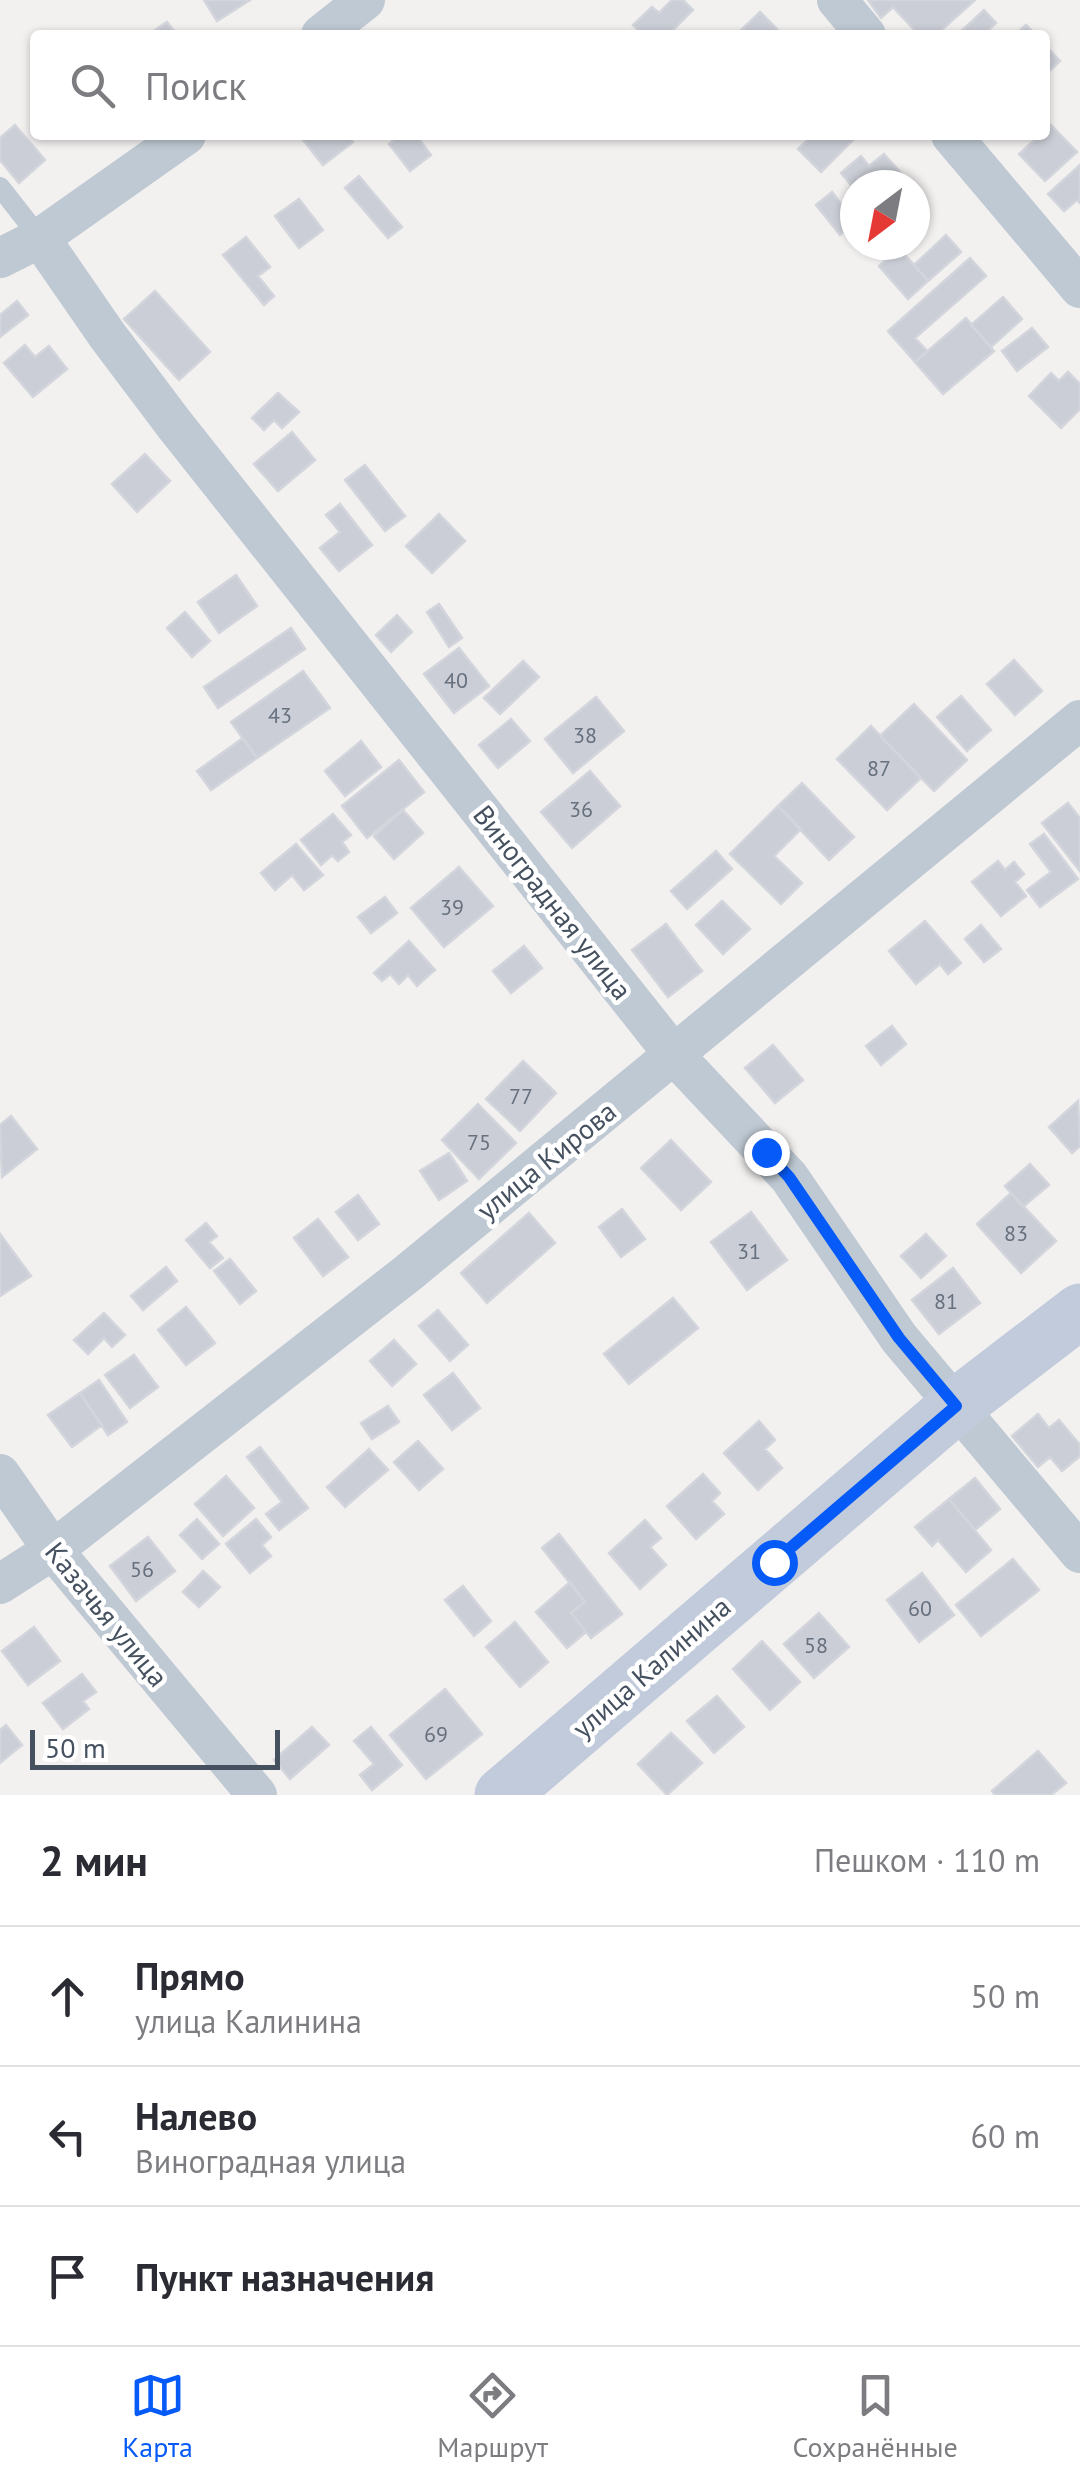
<!DOCTYPE html>
<html lang="ru">
<meta charset="utf-8">
<style>
body{margin:0;font-family:"PT Sans",sans-serif;background:#f7f7f7;color:#2b2b33}
.compass{position:absolute;left:840px;top:170px;width:90px;height:90px;border-radius:50%;background:#fff;box-shadow:0 2px 8px #0004;rotate:212deg}
.scale{position:absolute;left:30px;bottom:25px;width:250px;box-sizing:border-box;padding-left:10px;border:5px solid #465160;border-top:0;font-size:28px;line-height:35px;white-space:nowrap;color:#465160;-webkit-text-stroke:8px #fff;paint-order:stroke}
.stop{position:absolute;width:30px;height:30px;margin:-22px;border:8px solid #065af7;border-radius:50%;background:#fff}
.stop.end{background:#065af7;border-color:#fff;box-shadow:0 2px 10px #0008}
.list{margin:0;padding:0;list-style:none}
h2{display:flex;justify-content:space-between;align-items:center;height:130px;margin:0;padding:0 40px;font-size:42px}
h2 small{font-size:32px;font-weight:400;color:#7c7c81}
.list li{display:grid;grid-template-columns:65px 1fr auto;gap:30px;align-items:center;box-sizing:border-box;height:140px;padding:0 40px;border-top:2px solid #e1e1e2}
.list b{display:block;font-size:38px;white-space:nowrap}
.list p{margin:0;font-size:32px;white-space:nowrap;color:#7c7c81}
.list em{font-size:32px;font-style:normal;color:#7c7c81}
.icon{flex:none;width:55px;height:55px;fill:none;stroke:currentColor;stroke-width:2;stroke-linecap:round;stroke-linejoin:round}
.map{position:relative;flex:none;width:1080px;height:1795px;overflow:hidden}
.search{position:absolute;background:#fff;box-shadow:0 2px 8px #0004;left:30px;right:30px;top:30px;height:110px;display:flex;align-items:center;gap:25px;box-sizing:border-box;padding:0 35px;border-radius:10px;color:#7c7c81;font-size:38px}
.sheet{height:550px;background:#fff}
nav{display:flex;justify-content:space-around;align-items:center;box-sizing:border-box;height:140px;border-top:2px solid #e1e1e2;background:#fff;font-size:28px;color:#7c7c81}
nav a{display:grid;justify-items:center;gap:5px}
nav .on{color:#065af7}
.map>svg:first-child{display:block}
.building{fill:#cbced6;stroke:#d3d5dc;stroke-width:2.5}
.lines{fill:none;stroke-linecap:round;stroke-linejoin:round}
.lane{stroke:#bfc9d3;stroke-width:20}
.street{stroke:#bfc9d3;stroke-width:40}
.secondary{stroke:#c1cbdb;stroke-width:55}
.route{stroke:#065af7;stroke-width:12}
.labels{text-anchor:middle;dominant-baseline:central;stroke-width:9;stroke-linejoin:round;paint-order:stroke}
.number-label{font-size:22px;fill:#67707e}
.street-label{font-size:28px;fill:#465160;stroke:#fff}
</style>
<div class="map">
<svg width="1080" height="1795" viewBox="0 0 1080 1795">
<rect width="100%" height="100%" fill="#f3f0f0"/>
<path class="building" d="M204,0H250L217,21Z
M672,0H683L693,10L668,35H643L633,25L652,7L659,13Z
M868,0H975L936,35H919L893,7L881,18Z
M984,10L996,23L983,35H957Z
M760,12L783,35H736Z
M167,22L177,35H148Z
M1026,25L1036,35H1015Z
M1045,45L1060,61L1045,75Z
M15,125L45,160L19,183L0,160V138Z
M1051,125L1077,152L1045,181L1019,154L1040,135H1045Z
M299,135H347L353,142L323,165Z
M400,135H416L431,155L410,171L389,144Z
M813,135H858L821,172L798,149Z
M884,154L908,181L903,185H855V190L841,173L861,156L869,166Z
M1080,165V203L1077,200L1064,211L1048,194Z
M359,176L402,227L388,238L345,188Z
M832,192L855,222L840,235L816,205Z
M299,199L323,230L299,248L275,216Z
M946,235L961,252L928,281L914,265Z
M246,237L270,267L258,276L274,296L264,305L223,255Z
M899,248L928,281L908,299L879,266Z
M970,258L986,276L915,338L927,351L915,362L888,331Z
M155,291L210,352L179,380L124,319Z
M1003,297L1022,319L991,347L971,325Z
M17,301L28,315L0,337V315Z
M966,318L994,351L943,394L915,362Z
M1032,328L1048,347L1017,371L1002,351Z
M25,345L35,357L49,346L67,369L33,397L4,363Z
M1068,372L1080,384V409L1061,428L1029,396L1051,373L1059,381Z
M278,393L299,412L282,428L274,420L264,430L252,418Z
M292,432L315,460L278,491L254,464Z
M145,454L170,481L137,512L112,484Z
M365,465L405,516L385,531L345,480Z
M340,504L372,545L339,571L320,548L340,532L326,515Z
M439,514L465,541L432,573L406,546Z
M236,575L257,606L219,633L198,602Z
M439,604L462,638L449,647L427,612Z
M185,612L210,641L192,657L167,628Z
M397,615L412,632L391,652L376,635Z
M291,628L305,649L218,708L204,687Z
M459,648L489,686L454,713L424,674Z
M1014,660L1042,691L1015,715L987,684Z
M523,661L539,677L500,714L484,698Z
M303,671L330,708L257,758L231,722Z
M961,696L991,730L967,751L937,717Z
M596,697L624,731L573,773L545,739Z
M914,704L967,760L934,791L880,736Z
M511,719L530,741L498,768L479,745Z
M871,726L921,778L887,810L837,759Z
M243,738L257,758L211,790L197,771Z
M361,741L381,767L345,796L325,771Z
M399,760L424,792L367,838L342,806Z
M590,771L620,806L572,848L541,812Z
M802,783L854,837L829,860L778,806Z
M1068,803L1080,818V871L1042,823Z
M778,806L801,829L774,856L802,883L781,904L730,854Z
M403,810L423,833L394,859L374,836Z
M333,814L351,835L342,842L349,852L338,861L332,855L321,865L301,840Z
M1044,834L1078,879L1040,907L1027,890L1051,872L1030,844Z
M296,844L323,875L304,890L292,875L275,890L261,873Z
M716,851L732,869L687,909L671,891Z
M998,861L1005,870L1014,862L1024,874L1015,882L1026,896L1001,916L972,882Z
M459,867L493,906L444,947L411,908Z
M385,897L397,913L371,933L358,917Z
M722,901L750,929L723,954L696,925Z
M925,921L961,963L948,974L940,964L916,984L889,951Z
M666,924L702,971L668,997L632,950Z
M981,925L1001,949L984,962L965,939Z
M409,941L435,970L417,986L408,975L399,984L390,974L382,981L374,973Z
M524,946L542,968L511,993L493,971Z
M892,1026L906,1044L881,1065L866,1046Z
M773,1045L803,1080L775,1103L745,1068Z
M523,1061L556,1093L520,1131L486,1099Z
M1078,1101L1080,1146L1072,1153L1049,1127Z
M478,1104L516,1143L479,1179L442,1140Z
M11,1116L37,1149L2,1177L0,1125Z
M671,1140L711,1182L681,1210L641,1168Z
M449,1153L467,1181L439,1200L420,1171Z
M1030,1164L1049,1185L1023,1207L1005,1186Z
M1011,1193L1056,1241L1021,1273L977,1224Z
M358,1195L379,1224L358,1240L336,1212Z
M622,1209L645,1239L621,1257L599,1227Z
M751,1212L787,1260L747,1290L711,1242Z
M529,1213L555,1243L487,1303L461,1273Z
M318,1219L348,1257L323,1276L294,1238Z
M206,1223L217,1236L209,1242L223,1258L210,1268L186,1240Z
M0,1234L31,1276L0,1296Z
M926,1234L946,1256L921,1278L901,1256Z
M230,1259L256,1291L240,1304L214,1271Z
M166,1267L177,1281L143,1310L131,1296Z
M953,1268L980,1303L939,1334L912,1300Z
M673,1298L698,1328L629,1384L604,1354Z
M186,1307L215,1343L186,1365L158,1330Z
M438,1310L468,1345L450,1361L419,1326Z
M104,1313L125,1335L112,1347L104,1338L88,1354L74,1340Z
M394,1340L416,1364L392,1386L370,1361Z
M134,1355L158,1387L130,1408L105,1375Z
M453,1373L480,1408L452,1430L424,1395Z
M99,1380L127,1422L108,1435L80,1393Z
M80,1393L102,1425L72,1447L48,1415Z
M388,1406L399,1422L372,1439L361,1423Z
M1038,1414L1049,1428L1059,1420L1080,1445V1456L1062,1471L1050,1457L1038,1467L1012,1436Z
M759,1421L775,1440L765,1449L782,1468L758,1490L724,1453Z
M418,1441L443,1469L419,1490L394,1462Z
M260,1447L308,1508L279,1530L266,1514L282,1502L247,1457Z
M369,1449L388,1470L345,1507L327,1487Z
M703,1474L720,1493L712,1501L724,1514L696,1539L667,1506Z
M226,1476L254,1508L223,1536L195,1504Z
M975,1478L1000,1509L975,1530L949,1499Z
M949,1499L991,1550L966,1572L938,1540L932,1546L915,1527Z
M197,1519L219,1544L202,1559L180,1535Z
M256,1519L271,1537L262,1545L271,1556L250,1573L226,1544Z
M645,1520L661,1538L650,1547L666,1565L640,1589L609,1553Z
M559,1534L622,1614L591,1638L571,1613L585,1602L542,1548Z
M148,1537L175,1571L136,1601L110,1566Z
M1013,1559L1039,1590L981,1636L956,1605Z
M203,1571L220,1587L199,1607L183,1592Z
M922,1573L954,1615L919,1642L887,1600Z
M570,1582L585,1602L571,1613L586,1632L567,1648L536,1612Z
M463,1586L491,1621L474,1636L445,1600Z
M819,1613L849,1647L814,1678L784,1644Z
M515,1622L548,1662L520,1687L486,1647Z
M34,1627L60,1661L28,1685L2,1651Z
M762,1641L800,1682L770,1710L733,1669Z
M82,1674L96,1692L83,1701L89,1709L63,1729L43,1703Z
M445,1689L482,1734L426,1779L390,1735Z
M717,1696L744,1727L714,1753L687,1721Z
M6,1725L22,1745L0,1763V1730Z
M312,1727L329,1745L290,1779L274,1760Z
M371,1727L402,1765L372,1790L360,1775L374,1764L354,1741Z
M671,1733L702,1763L667,1795L638,1764Z
M1038,1751L1066,1783L1051,1795H995L992,1791Z"/>
<g class="lines">
<path class="lane" d="M0,187L40,238"/>
<path class="street" d="M837,0L866,35
M321,35L365,0
M951,135L1080,288
M40,238L107,335L174,424L675,1056L789,1177L899,1338L1080,1553
M0,258L40,238L186,135
M0,1474L53,1550L257,1795
M0,1584L53,1550L408,1273L1080,720"/>
<path class="secondary" d="M502,1795L956,1406L1080,1311"/>
</g>
<g class="lines">
<path class="route" d="M766,1152L789,1177L899,1338L956,1406L774,1562"/>
</g>
<g class="labels">
<g class="number-label">
<text x="456" y="680">40</text>
<text x="280" y="715">43</text>
<text x="585" y="735">38</text>
<text x="879" y="768">87</text>
<text x="581" y="809">36</text>
<text x="452" y="907">39</text>
<text x="521" y="1096">77</text>
<text x="479" y="1142">75</text>
<text x="1016" y="1233">83</text>
<text x="749" y="1251">31</text>
<text x="946" y="1301">81</text>
<text x="142" y="1569">56</text>
<text x="920" y="1608">60</text>
<text x="816" y="1645">58</text>
<text x="436" y="1734">69</text>
</g>
<g class="street-label">
<text transform="translate(553 902) rotate(52)">Виноградная улица</text>
<text transform="translate(546 1160) rotate(-39)">улица Кирова</text>
<text transform="translate(107 1614) rotate(51)">Казачья улица</text>
<text transform="translate(651 1667) rotate(-41)">улица Калинина</text>
</g>
</g>
</svg>
<svg class="compass" viewBox="-18 -18 36 36"><path d="M0-13l5 13h-10z" fill="#e53935"/><path d="M0 13l5-13h-10z" fill="#7c7c81"/></svg>
<div class="scale">50 m</div>
<div class="stop" style="left:774px;top:1562px"></div>
<div class="stop end" style="left:766px;top:1152px"></div>
<div class="search"><svg class="icon" aria-label="search" viewBox="0 0 24 24"><circle cx="10" cy="10" r="6"/><path d="M15 15l6 6"/></svg>Поиск</div>
</div>
<section class="sheet">
<h2>2 мин<small>Пешком · 110 m</small></h2>
<ul class="list">
<li><svg class="icon" aria-label="ahead" viewBox="0 0 24 24"><path d="M12 20V5M6 11l6-6 6 6"/></svg><div><b>Прямо</b><p>улица Калинина</p></div><em>50 m</em></li>
<li><svg class="icon" aria-label="left" viewBox="0 0 24 24"><path d="M17 20v-9H6M10 6l-5 5 5 5"/></svg><div><b>Налево</b><p>Виноградная улица</p></div><em>60 m</em></li>
<li><svg class="icon" aria-label="arrive" viewBox="0 0 24 24"><path d="M6 21V4h12l-3 4 3 4H6"/></svg><div><b>Пункт назначения</b></div></li>
</ul>
</section>
<nav>
<a class="on"><svg class="icon" aria-label="map" viewBox="0 0 24 24"><path d="M3 6l6-2 6 2 6-2v14l-6 2-6-2-6 2zM9 4v14M15 6v14"/></svg>Карта</a>
<a><svg class="icon" aria-label="directions" viewBox="0 0 24 24"><path d="M12 3l9 9-9 9-9-9zM9 14v-3h6M13 9l2 2-2 2"/></svg>Маршрут</a>
<a><svg class="icon" aria-label="saved" viewBox="0 0 24 24"><path d="M7 4h10v16l-5-4-5 4z"/></svg>Сохранённые</a>
</nav>
